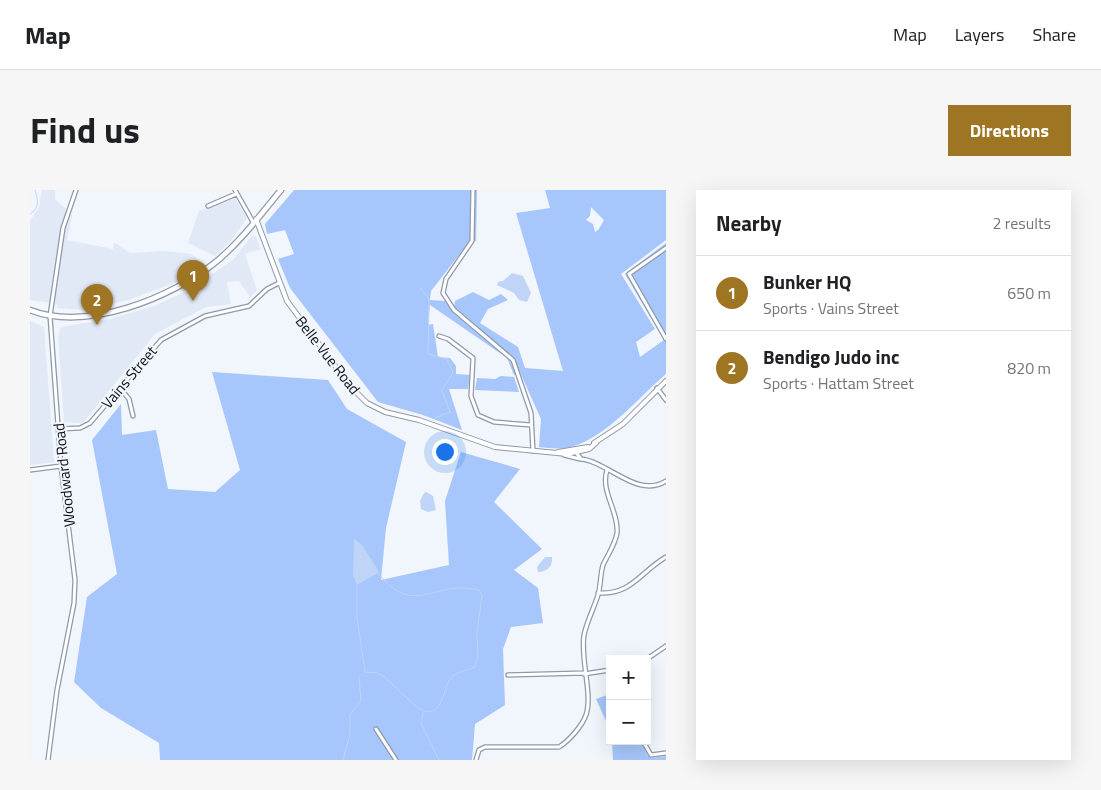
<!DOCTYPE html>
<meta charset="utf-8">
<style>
body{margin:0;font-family:"Titillium Web",sans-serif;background:#f6f6f6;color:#202124}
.controls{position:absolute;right:15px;bottom:15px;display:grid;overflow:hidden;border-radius:0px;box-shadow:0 5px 20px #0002}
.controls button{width:45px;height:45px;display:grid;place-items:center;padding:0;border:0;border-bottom:1px solid #e0e0e0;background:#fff;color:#202124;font:25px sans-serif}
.you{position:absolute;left:414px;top:261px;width:18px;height:18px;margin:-12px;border:4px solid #fff;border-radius:50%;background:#1a73e8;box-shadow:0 0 0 8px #1a73e833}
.badge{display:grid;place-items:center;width:32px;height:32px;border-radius:50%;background:#9e7523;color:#fff;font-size:16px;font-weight:700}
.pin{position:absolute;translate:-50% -41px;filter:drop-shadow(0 1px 2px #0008)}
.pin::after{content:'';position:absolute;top:26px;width:18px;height:15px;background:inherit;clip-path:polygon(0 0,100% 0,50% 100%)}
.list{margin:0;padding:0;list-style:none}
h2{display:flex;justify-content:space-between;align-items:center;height:65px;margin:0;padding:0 20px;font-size:21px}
h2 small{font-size:16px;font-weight:400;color:#757577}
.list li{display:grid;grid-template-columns:32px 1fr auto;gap:15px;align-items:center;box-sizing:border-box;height:75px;padding:0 20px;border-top:1px solid #e0e0e0}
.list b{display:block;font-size:19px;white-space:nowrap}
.list p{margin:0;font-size:16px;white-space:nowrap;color:#757577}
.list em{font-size:16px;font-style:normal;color:#757577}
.map{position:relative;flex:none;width:636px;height:570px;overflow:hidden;border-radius:0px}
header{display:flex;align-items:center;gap:30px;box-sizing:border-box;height:70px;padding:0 25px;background:#fff;border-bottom:1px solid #e0e0e0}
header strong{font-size:24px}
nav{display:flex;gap:28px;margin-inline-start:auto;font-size:18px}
.intro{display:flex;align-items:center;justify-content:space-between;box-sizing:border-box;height:120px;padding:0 30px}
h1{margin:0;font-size:35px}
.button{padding:12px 22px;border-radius:0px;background:#9e7523;color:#fff;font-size:18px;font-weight:700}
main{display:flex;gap:30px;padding:0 30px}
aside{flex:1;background:#fff;border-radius:0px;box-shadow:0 5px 20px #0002}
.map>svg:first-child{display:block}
.built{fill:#e1e9f6}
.green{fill:#a7c6fb;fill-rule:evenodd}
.water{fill:#bfd4f6}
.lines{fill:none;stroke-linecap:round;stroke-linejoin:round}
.stream{stroke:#bfd4f6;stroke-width:1}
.minor-casing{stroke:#8f99a8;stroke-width:5.5}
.tertiary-casing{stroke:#8f99a8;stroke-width:6}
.secondary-casing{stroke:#8f99a8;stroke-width:7}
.minor{stroke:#fff;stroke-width:3}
.tertiary{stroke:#fff;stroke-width:4}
.secondary{stroke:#fff;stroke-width:4.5}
.labels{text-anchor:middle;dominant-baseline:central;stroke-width:4;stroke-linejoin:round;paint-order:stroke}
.street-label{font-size:15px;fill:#0e1117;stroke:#f1f5fc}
</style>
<header>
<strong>Map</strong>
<nav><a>Map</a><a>Layers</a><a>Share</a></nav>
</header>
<div class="intro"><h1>Find us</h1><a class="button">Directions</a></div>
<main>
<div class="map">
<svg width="636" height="570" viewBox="0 0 636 570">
<rect width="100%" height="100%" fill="#f1f5fc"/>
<path class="built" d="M12,0H25V9L42,25L37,50L83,59L84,52L100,63L135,61L161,64L177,75L147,92L98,110L55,120L27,118V114L0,110V31L9,17Z
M201,8H205L217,28L200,52L185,66L158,53L169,21Z
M222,46L226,47L231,59L215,64L227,101L220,107L209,91L197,92L201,114L176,117L125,144L53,233L34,232L28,146L31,137L80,129L124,116L157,101L203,70Z
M0,131L14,137L24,272L0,275Z"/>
<path class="green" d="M264,0H447L446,51H440L401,101L400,110L415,111L421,119L479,168L486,185H484L477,168L400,115L398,135L403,134L408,167L420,168L426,176V184L440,185L438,199H419L432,240L393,225L348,212L260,98L248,69L264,64L255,40L237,44L235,34Z
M515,0H636V50L591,84L625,139L606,152L610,167L634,150L595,84L636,53V184C609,207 577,246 544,256C533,260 520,258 509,257L511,229L484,169L424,118L425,111L443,102L459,110L471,104L478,110L458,119L450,133L488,157L495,178L533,181L486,23L520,18ZM561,17L574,30L569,39L565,42L563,34L556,30L560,26Z
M182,182L298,190L317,219L376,252L356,338L351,390L419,375L415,311L431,262L490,279L464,312L512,359L484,380L508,398L513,433L481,437L473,459L475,515L445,534L442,570H130L129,553L71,518L44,492L57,407L87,384L62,250L91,214L92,245L126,240L138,299L185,302L210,280Z
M471,186L484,187L489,202L445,200L447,188L465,189Z
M580,504V540L566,509Z
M582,551H611L617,564L621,568L636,566V570H583Z"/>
<path class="water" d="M482,83L493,86L501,103L497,112L489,110L484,103L467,95L468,92L473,91Z
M396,302L403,306L406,320L398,322L391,319L390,311L394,303Z
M324,349L332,355L348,380V383L327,395L323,385Z
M515,367H522C523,377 517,382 508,382L507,377Z"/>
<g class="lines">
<path class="stream" d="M0,24C10,18 8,10 5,0
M390,98L399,109L398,164L417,169L423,183L412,200L420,222L405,228
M327,395V428L335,482L347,483L353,486L388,518C412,533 413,499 420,489C425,481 437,481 445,477L448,466L447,444L452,405L449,400C403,389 384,429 348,383
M393,523L391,533L409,570
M313,570L320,544V525L331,511L329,487"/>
<g class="minor-casing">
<path id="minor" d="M205,0L223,32
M443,0L442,51L416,89L413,103L424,120L483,170L501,223L503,261
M178,16L206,4
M636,58L599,84L636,149
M409,146L418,149L443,168L441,206L448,225L464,232L501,235
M90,198L99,209L103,226
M627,198L636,210
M28,239L50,238L60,233L131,150L175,126L219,116L237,99L249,93
M545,261L551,269C579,272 607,309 636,291
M534,265L550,269
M0,280L31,276
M568,403C602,405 610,382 636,367
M617,469L636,456
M554,484L580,480
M478,485L554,483
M346,539L366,570
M613,551L621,565L636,563
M18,570L27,500L44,413L45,390L31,276L20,126L33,38L46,0
M446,570L449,560L455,557H529C539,551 552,536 556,525C563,504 550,469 554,445C557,431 564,418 568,405C571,395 570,385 573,375C578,364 585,355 587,343C589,322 570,301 577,280"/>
</g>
<g class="tertiary-casing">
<path id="tertiary" d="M226,29L257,111L320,196L337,213L355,222L389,230L465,257L537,264L559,259L566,253
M564,253L593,234L636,191
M528,262L558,257"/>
</g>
<g class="secondary-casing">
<path id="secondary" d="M0,120C57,142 142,108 187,71C211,51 231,24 251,0"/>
</g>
<use href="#minor" class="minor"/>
<use href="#tertiary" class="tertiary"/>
<use href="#secondary" class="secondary"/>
</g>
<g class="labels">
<g class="street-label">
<text transform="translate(298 165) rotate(52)">Belle Vue Road</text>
<text transform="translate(99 187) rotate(-50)">Vains Street</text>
<text transform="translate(34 285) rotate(-96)">Woodward Road</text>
</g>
</g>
</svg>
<div class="controls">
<button>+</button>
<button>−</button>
</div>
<div class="you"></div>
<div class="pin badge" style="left:163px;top:111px">1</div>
<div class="pin badge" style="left:67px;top:135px">2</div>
</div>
<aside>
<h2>Nearby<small>2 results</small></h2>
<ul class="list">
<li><span class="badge">1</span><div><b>Bunker HQ</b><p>Sports · Vains Street</p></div><em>650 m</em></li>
<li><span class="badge">2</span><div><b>Bendigo Judo inc</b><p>Sports · Hattam Street</p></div><em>820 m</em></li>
</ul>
</aside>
</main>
